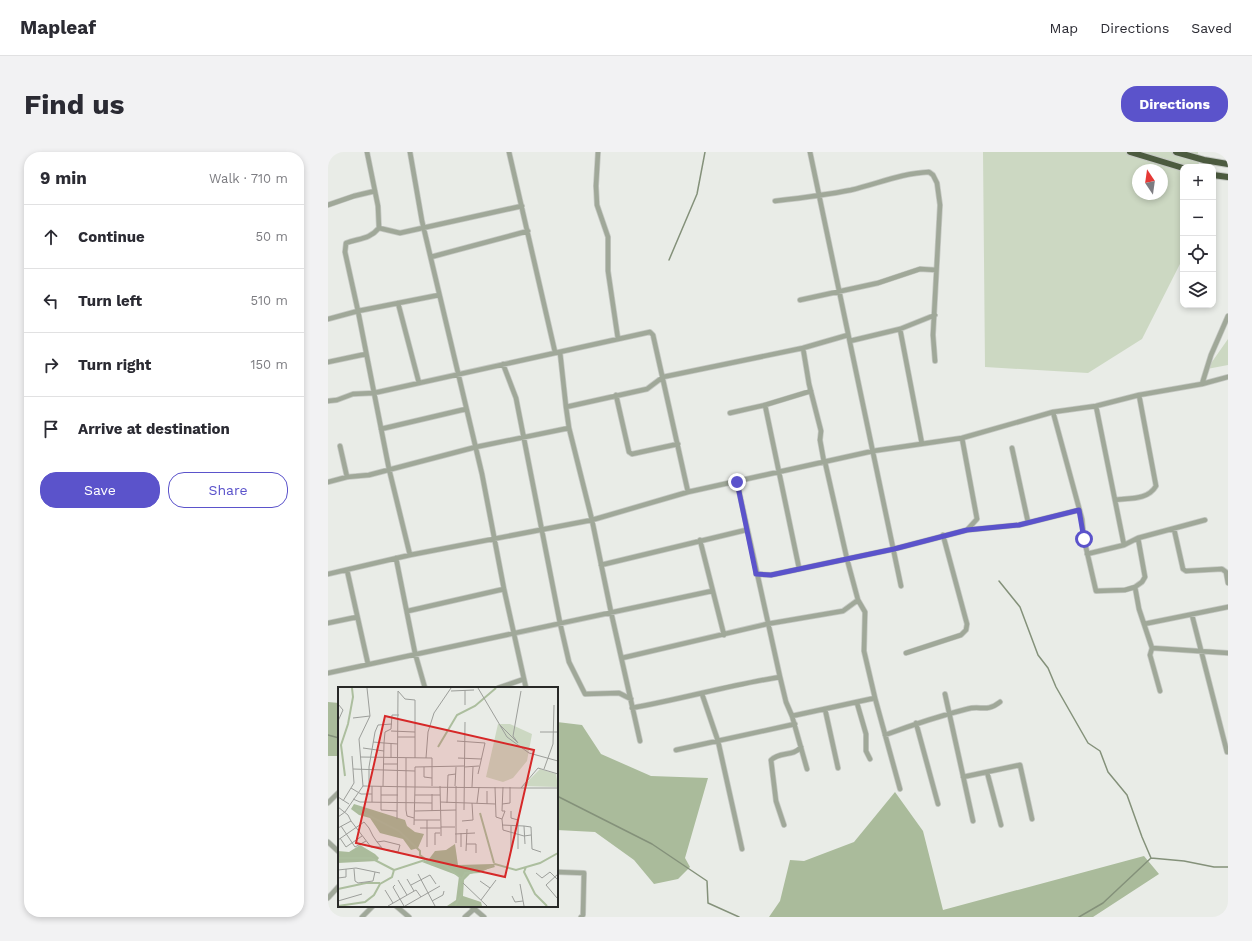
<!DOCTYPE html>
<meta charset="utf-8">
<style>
body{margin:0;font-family:"Work Sans",sans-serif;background:#f2f2f3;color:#2b2b33}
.controls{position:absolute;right:12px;top:12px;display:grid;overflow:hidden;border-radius:8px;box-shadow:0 2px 6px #0003}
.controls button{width:36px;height:36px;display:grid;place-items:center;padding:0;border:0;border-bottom:1px solid #e1e1e2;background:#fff;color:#2b2b33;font:20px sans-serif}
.compass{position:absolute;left:804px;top:12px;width:36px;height:36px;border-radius:50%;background:#fff;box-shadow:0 2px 6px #0003;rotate:347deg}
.stop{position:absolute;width:12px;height:12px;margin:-9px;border:3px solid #5b53cb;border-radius:50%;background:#fff}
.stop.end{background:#5b53cb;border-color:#fff;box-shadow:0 1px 4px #0008}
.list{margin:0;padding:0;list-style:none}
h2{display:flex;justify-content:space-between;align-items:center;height:52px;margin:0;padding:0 16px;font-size:17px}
h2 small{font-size:13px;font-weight:400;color:#7c7c81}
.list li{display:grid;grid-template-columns:26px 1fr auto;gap:12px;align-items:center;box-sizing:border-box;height:64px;padding:0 16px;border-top:1px solid #e1e1e2}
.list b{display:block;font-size:15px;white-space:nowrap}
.list em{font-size:13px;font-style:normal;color:#7c7c81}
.actions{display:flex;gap:8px;padding:12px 16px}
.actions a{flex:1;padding:9px 0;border:1px solid #5b53cb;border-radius:16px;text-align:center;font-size:14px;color:#5b53cb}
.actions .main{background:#5b53cb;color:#fff}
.icon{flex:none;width:22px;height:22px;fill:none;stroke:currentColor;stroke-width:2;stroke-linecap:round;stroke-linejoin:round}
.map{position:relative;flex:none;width:900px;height:765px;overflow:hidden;border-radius:16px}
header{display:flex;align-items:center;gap:24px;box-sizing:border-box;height:56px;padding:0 20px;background:#fff;border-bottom:1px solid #e1e1e2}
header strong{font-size:19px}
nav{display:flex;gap:22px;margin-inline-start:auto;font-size:14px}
.intro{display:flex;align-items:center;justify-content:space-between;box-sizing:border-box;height:96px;padding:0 24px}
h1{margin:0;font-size:28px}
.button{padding:10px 18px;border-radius:16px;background:#5b53cb;color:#fff;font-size:14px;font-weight:700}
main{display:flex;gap:24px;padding:0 24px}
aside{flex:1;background:#fff;border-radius:16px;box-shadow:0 2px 6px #0003}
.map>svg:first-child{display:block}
.green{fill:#ccd8c2;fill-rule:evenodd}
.forest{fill:#aabb9b}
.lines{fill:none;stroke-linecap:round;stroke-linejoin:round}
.stream{stroke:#84917a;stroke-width:1.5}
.minor-casing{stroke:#c6c9c4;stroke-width:6}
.highway-casing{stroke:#c6c9c4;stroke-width:8}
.minor{stroke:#a0a899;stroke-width:4.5}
.highway{stroke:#4c5b3f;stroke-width:6}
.route{stroke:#5b53cb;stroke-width:5}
.inset-river{fill:none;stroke:#acbe9e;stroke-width:2}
.inset-road{fill:none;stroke:#9c9e9a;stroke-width:1}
.view{fill:#d62828;fill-opacity:0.15;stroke:#d62828;stroke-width:2}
.inset-edge{fill:none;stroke:#282927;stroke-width:2}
</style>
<header>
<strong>Mapleaf</strong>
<nav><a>Map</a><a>Directions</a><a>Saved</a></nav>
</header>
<div class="intro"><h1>Find us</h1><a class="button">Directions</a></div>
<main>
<aside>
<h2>9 min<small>Walk · 710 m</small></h2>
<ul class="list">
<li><svg class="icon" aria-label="ahead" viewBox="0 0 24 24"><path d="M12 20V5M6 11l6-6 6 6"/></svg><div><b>Continue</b></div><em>50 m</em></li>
<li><svg class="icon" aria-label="left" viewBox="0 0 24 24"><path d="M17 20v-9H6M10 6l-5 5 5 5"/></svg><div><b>Turn left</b></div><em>510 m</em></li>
<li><svg class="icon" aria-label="right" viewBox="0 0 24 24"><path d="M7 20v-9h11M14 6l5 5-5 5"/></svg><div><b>Turn right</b></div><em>150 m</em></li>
<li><svg class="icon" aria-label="arrive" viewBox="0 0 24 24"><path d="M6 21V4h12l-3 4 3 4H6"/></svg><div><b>Arrive at destination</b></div></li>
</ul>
<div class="actions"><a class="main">Save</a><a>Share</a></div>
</aside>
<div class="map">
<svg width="900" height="765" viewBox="0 0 900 765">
<rect width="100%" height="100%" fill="#e9ece7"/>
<path class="green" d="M655,0H870L871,15H855V106L814,187L760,221L657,215ZM810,18H834V42H810Z
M900,187V213L879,217Z"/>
<path class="forest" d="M0,550L11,551V604H0Z
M229,570L254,573L273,602L323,624L380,626L357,706L362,715L350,727L326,732L306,708L267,680L229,678Z
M567,640L595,679L615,758L816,704L831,722L765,765H441L452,749L462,708L476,709L526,690Z"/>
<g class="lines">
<path class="stream" d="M341,108L369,42L377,0
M671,429L692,455L710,503L720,516L728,535L760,591L772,599L780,620L799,643L814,685L823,706
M0,583L11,586
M229,644L324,692L379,729L380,751L411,765
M751,765L775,751L823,706L856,709L886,715H900"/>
<g class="minor-casing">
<path id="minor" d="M82,0L94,69L154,322L176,437L198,536
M181,0L227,200
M270,0L268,34L269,53L280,85V119L290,187
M482,0L573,434
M447,49C473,46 498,43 523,38C549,32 574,21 601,20L605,23L609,31L612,53L605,183L607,209
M0,53L26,44L47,39
M51,76L72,81L194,54
M103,105L200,79
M472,148L550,131L592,117L608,118
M70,151L91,231
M0,167L30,159L17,100L18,91C31,86 41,88 51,76L50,54L39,0
M572,177L594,292
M522,189L572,177L607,163
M475,196L481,232L493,279L492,288L496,310
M232,200L238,255
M0,210L38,202
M175,212L188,246L232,471L241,510L257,542L291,541L303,547
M874,232L900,225
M288,243L301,300L304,302L350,292
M0,249L9,248L25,242L46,241L322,180L325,183L360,340
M768,254L796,393L810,386L817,425L814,430L807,435
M725,260L754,367L756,387L768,439L797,438L807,435L811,457L824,496L900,501
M402,261L437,253
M53,277L138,257
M634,286L649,367L639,378
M12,294L19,325
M684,296L700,370
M497,310L519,407L530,448L537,460L536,499L547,546L572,637
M0,330L19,325L41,323L148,295L241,276L238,255L319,237L335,225L475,196L520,183
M409,330L452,525L458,550L464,564
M787,348C802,346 820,348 828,334L811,243
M846,377L855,417L858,419L894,417L898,420L900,431
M810,386L877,368
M372,388L396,483
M759,402L796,393
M82,403L61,317L30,159L111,143
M68,406L87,501L97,536
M273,413L418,378
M471,416L437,253L483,239
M19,418L40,512
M0,422L82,403L264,368L241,276
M428,422L443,423L566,397L639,378L691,373L751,358
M80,459L176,437
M864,463L899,600
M0,471L29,465
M816,472L900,455
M824,496L822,503L832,539
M578,501L633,483L638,478L639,472L615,383
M294,506L439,472L515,459L530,448
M0,521L384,439
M170,536L196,527
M374,542L390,589L414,697
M617,542L645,669
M529,551L538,582V599L542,607
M304,556C354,547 402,533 452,525
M497,557L510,616
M588,571L610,652
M557,583C584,573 611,564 639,557C653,553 658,561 672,550
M312,589L283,460L264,368L360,340L545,299L634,286L725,260L768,254L811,243L874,232L883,203L900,164
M348,598L467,572
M479,617L464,564L547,546
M659,620L673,673
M635,625L692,613L704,667
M0,651L11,640
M456,673L448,649L443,608C452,599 465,605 473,595
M0,690L11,700
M229,720L256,721L255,763L253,765
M0,746L11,734
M68,754L81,765
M143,754L156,765
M34,765L45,754
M137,765L146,757"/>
</g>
<g class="highway-casing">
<path id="highway" d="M802,0L855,16
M848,0L876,8L900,12
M885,23L900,25"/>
</g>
<use href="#minor" class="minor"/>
<use href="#highway" class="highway"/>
</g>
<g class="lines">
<path class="route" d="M409,330L428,422L443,423L566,397L639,378L691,373L751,358L756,387"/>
</g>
<g transform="translate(10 535)">
<rect width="220" height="220" fill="#e9ece7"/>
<path d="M160,37H172L194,47L189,74L175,91L165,95L148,90ZM202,82L218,87L220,100L185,99Z" fill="#ccd8c2"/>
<path d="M16,117L67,133L69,139L77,145L86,147L80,161L73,163L65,152L42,146L32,131L21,128L13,122ZM117,157L120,178L155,177L157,180L132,187L126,193L125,209L143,215L144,219H109L118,213L121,189L84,175L91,172L97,164L108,163ZM22,158L37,167L41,171L39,174L0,176V164L11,165Z" fill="#aabb9b"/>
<path class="inset-river" d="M100,60L119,28L137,19L158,1M7,89L3,58L10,37L15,10L14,1M18,122L61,144L82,164V168L95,178L105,177L123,191M142,126L156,176M0,171H33L56,183M188,180L186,185L197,207L209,219M0,202L28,196H42M0,219L27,215L36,208L42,197L54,190L56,183L87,173M117,219L124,207L122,196L127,186L141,185L157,177L178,183L202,176L220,166"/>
<path class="inset-road" d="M140,1L169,50L191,66L220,74M127,3V18M60,4L67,12L77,13V71M113,4L136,3M0,17L5,23L0,34M15,31L32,29M162,38L179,55M53,44L77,45M202,45H220M60,50H77M119,54L147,56L140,87M35,55L46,56L47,45L53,42L54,28H61M180,56L175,49L183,4M53,57V71M25,61L46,64M22,70L94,71V99M68,71V123L69,129L76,131M88,71L90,45L96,26L113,1M120,71L143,72M46,77H60M86,80V90L94,91M126,80L141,79M15,82L77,84V80L126,79M206,82L215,57L216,18M25,99L21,52L32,29L29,1M31,99V80L37,45L40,38L54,37M43,99V123L59,124M45,99L46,56L60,57M102,99L103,140M117,99L118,80M134,100L135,80M157,100L158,130L164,132L165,143L186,149L193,148M13,101L23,107H34M183,101H220M94,107V124M43,108H60M77,108H102M0,110L11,117M15,112L22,115L94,116M5,114L16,96L14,69M34,115V99M102,115L158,117M109,116L110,88L118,87M139,116L141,100M149,117V104M164,117L172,116V100M0,120L10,128L13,134L0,141M126,123L127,35M77,124L118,123M173,124V131L180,133V162M0,130L7,125L25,99L77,100V84M59,132L60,4M164,132L167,124H164L165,100M76,133H102M89,133V160M13,134L33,160H43M124,134L135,133L134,116M76,138L77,100L183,101L200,81L220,87M164,138L186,139L187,157M3,139L17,160L28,154M173,139V163M186,139L193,140L194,162L203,165M82,141H103M123,146V160M117,147L137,146M103,149V140H117M2,151L8,160L24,149M0,153L26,135L31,141L35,149L39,155L45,162L60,165L62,158L46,154L39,155M118,156V99M128,157H138V166M97,158V146H102M128,164L129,142M16,182L17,194L20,196L35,194L37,185M0,183L18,181L42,186M198,186L204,191L212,185L220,193M80,187L97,219M0,191L8,190V182M69,192L76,204M60,193L69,208M142,194L152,201M125,196L149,219M182,197L186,219M57,198L55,200L66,219M73,198L92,188L98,197M47,203L55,216M174,209L177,215L185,214M219,211L208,198L220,187M143,213L158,193M0,214L24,207M94,214L105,208L106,204M50,219L78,203L83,210M67,219L102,199"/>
<path class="view" d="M47,29L196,63L167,190L18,156Z"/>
<rect width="220" height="220" class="inset-edge"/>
</g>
</svg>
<div class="controls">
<button>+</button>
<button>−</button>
<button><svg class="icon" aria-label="locate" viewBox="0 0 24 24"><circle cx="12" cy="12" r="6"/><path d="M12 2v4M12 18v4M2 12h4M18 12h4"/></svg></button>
<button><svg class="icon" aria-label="layers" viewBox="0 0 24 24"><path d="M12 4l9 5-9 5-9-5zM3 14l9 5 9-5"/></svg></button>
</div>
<svg class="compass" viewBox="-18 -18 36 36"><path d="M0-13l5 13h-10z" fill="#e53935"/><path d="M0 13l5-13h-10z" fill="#7c7c81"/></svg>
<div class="stop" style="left:756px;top:387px"></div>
<div class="stop end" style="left:409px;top:330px"></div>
</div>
</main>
